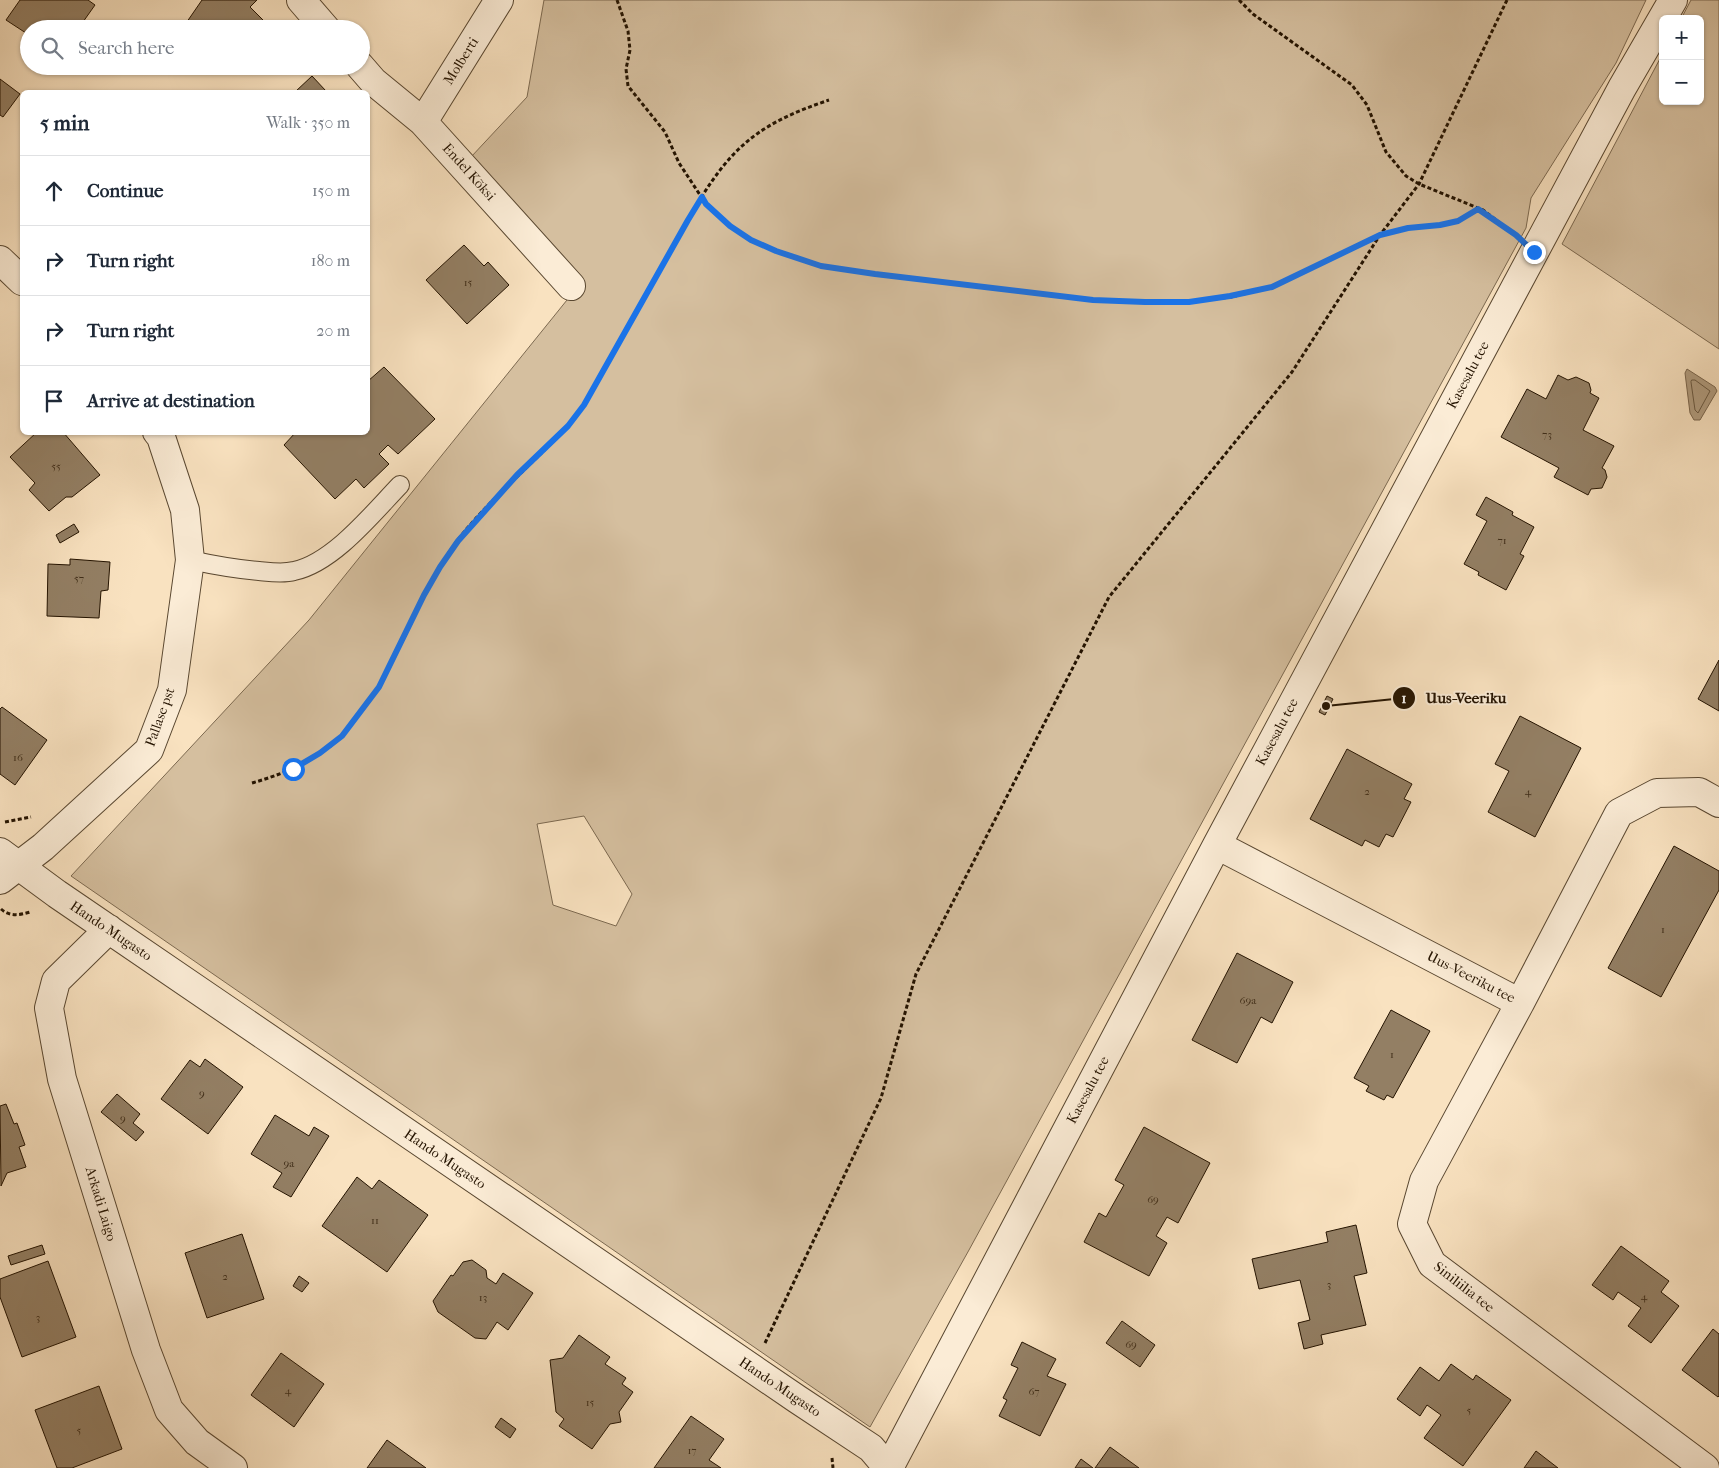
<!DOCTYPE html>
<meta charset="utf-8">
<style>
body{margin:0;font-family:"IM FELL French Canon",serif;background:#f2f2f3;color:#1f2937}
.controls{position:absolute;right:15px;top:15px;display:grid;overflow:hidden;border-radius:8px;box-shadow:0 1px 4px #0004}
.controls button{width:45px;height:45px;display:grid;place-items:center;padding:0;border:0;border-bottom:1px solid #e0e1e3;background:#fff;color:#1f2937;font:25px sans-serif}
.stop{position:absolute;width:15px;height:15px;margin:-11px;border:4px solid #1a73e8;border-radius:50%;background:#fff}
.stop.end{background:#1a73e8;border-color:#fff;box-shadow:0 1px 5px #0008}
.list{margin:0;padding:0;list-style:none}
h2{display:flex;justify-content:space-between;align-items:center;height:65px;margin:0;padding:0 20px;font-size:21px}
h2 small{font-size:16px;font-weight:400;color:#747a83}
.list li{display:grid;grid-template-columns:32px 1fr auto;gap:15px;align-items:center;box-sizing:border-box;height:70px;padding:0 20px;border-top:1px solid #e0e1e3}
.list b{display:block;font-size:19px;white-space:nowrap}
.list em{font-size:16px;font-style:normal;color:#747a83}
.icon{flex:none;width:28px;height:28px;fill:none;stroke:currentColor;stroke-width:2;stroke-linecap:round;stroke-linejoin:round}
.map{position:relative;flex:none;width:1719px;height:1468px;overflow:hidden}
.search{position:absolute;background:#fff;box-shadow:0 1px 4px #0004;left:20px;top:20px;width:350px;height:55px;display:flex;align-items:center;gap:12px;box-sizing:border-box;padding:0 18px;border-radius:28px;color:#747a83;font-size:19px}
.panel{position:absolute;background:#fff;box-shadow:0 1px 4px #0004;left:20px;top:90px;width:350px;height:345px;border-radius:8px}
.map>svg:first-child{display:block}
.green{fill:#d5bf9f;stroke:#7c6950;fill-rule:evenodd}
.water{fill:#b19c7f;stroke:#79654c}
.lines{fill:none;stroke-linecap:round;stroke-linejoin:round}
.shore{stroke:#6a5840;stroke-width:1}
.building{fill:#937f64;stroke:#241300}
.service-casing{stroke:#594730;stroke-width:20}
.minor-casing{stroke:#594730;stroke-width:30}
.path{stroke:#241300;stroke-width:3;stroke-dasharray:4 2.5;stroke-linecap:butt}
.service{stroke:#fbecd6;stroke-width:18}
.minor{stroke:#fbecd6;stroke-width:28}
.route{stroke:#1a73e8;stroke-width:6}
.labels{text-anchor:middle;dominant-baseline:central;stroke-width:4;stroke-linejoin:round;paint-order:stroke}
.number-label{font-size:11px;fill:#402e19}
.street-label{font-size:14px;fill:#241300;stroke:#fbecd6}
.leader{fill:none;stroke:#241300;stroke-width:2}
.callout-dot{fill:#241300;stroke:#fbecd6;stroke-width:2}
.mark-label{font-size:15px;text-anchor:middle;font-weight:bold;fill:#fff}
.callout-label{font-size:15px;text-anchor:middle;font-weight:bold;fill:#241300;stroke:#fbecd6;stroke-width:4;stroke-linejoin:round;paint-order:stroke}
</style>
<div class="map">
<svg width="1719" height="1468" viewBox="0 0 1719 1468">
<rect width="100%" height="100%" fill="#f9e2c0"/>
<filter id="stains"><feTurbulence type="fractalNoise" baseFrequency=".004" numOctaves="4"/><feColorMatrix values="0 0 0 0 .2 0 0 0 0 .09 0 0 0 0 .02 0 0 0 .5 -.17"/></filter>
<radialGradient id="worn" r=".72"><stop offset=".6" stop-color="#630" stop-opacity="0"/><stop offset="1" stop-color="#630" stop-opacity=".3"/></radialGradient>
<path class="green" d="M544,0H1646L1616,63L1531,198L1526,228L969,1250L870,1427L71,876L309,620L567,300L457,172L527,97ZM584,816L632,894L616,926L553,905L537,824Z
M1691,0H1719V349L1562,244L1663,53V101H1700V19H1681Z"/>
<path class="water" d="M1687,369L1715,387L1717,391L1700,420H1694L1690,413L1685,373Z"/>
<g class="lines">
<path class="shore" d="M1692,380H1695L1710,391L1698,413L1695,410L1691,382Z"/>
</g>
<path class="building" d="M20,0H88L95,5L78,29H29V35L6,20Z
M202,0H257L250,7L271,28L182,29Z
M312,76L326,91L324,92H295Z
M0,79L20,94L3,117L0,115Z
M464,245L484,266L488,262L509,285L467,324L426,280Z
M384,367L435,419L398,454L388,445L379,454L389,464L364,488L356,479L335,499L284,445L296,432H368V381Z
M1558,375L1568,380L1576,377L1589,383L1591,390L1590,393L1599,398L1583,430L1614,446L1602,468L1605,470L1607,477L1602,488L1591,489L1588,495L1554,477L1559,468L1501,437L1527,389L1546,399Z
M37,432H63L100,475L72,497H66L49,511L29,490L35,483L10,457Z
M1486,497L1513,512L1512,515L1534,527L1520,554L1524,556L1506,590L1478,575L1479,572L1464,564L1487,521L1476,515Z
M74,524L79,532L60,543L56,535Z
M70,559L110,562L108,590L101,591L99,618L47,616L48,564L70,565Z
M1719,660V711L1698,699Z
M1327,696L1333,699L1325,715L1319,712Z
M2,707L47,740L15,785L0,774V709Z
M1520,716L1581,748L1535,837L1488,812L1509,771L1495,764Z
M1347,749L1412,784L1404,799L1411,802L1393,837L1386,834L1379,847L1365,840L1362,846L1310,819Z
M1674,846L1719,871V890L1661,997L1608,968Z
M1237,953L1293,982L1272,1023L1261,1017L1237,1063L1192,1040Z
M1391,1010L1430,1031L1393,1098L1387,1095L1384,1100L1366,1091L1369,1086L1354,1078Z
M205,1059L243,1087L208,1134L161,1099L190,1060L200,1067Z
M117,1094L140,1114L133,1123L144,1132L136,1141L101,1112Z
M6,1104L14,1124L17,1123L25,1145L19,1147L26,1167L7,1173L1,1186L0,1106Z
M275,1115L309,1136L314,1127L329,1136L291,1197L273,1187L282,1173L251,1154Z
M1144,1127L1210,1163L1178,1223L1167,1217L1156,1236L1167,1243L1149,1276L1084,1242L1099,1213L1106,1217L1124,1185L1115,1180Z
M357,1177L372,1189L379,1180L428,1215L387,1272L322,1226Z
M1356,1225L1367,1273L1354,1276L1366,1325L1321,1335L1323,1344L1304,1349L1298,1323L1310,1320L1300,1280L1259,1289L1252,1259L1328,1242L1326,1232Z
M242,1234L264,1299L207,1318L185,1253Z
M42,1245L45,1254L11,1265L8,1256Z
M1621,1246L1669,1281L1661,1292L1679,1306L1651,1343L1628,1326L1641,1308L1618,1292L1613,1300L1592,1285Z
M472,1260L486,1270L487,1278L496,1284L503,1273L533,1293L508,1330L497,1322L486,1339L475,1338L438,1312L433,1301L451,1275L453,1276L463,1262Z
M48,1261L76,1337L22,1357L0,1297V1279Z
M299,1276L309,1283L302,1292L293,1286Z
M1122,1321L1155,1345L1140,1367L1106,1343Z
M1713,1329L1719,1334V1396L1718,1397L1682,1370Z
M579,1335L610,1357L605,1364L626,1378L622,1384L633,1392L619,1412L621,1422L610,1424L592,1449L559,1426L564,1419L556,1412L550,1360L563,1358Z
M1022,1342L1056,1359L1047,1376L1066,1384L1040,1436L999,1416L1007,1400L1003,1398L1018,1368L1011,1365Z
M281,1353L324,1384L294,1427L251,1395Z
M1451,1364L1473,1380L1476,1375L1511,1400L1463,1466L1424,1438L1441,1415L1427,1405L1420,1416L1397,1399L1420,1367L1439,1381Z
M99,1386L122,1449L72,1468H57L35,1410Z
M691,1416L724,1439L709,1460L721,1468H654Z
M501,1418L516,1429L510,1438L495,1427Z
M387,1440L426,1468H367Z
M1110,1447L1139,1468H1095Z
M1536,1451L1558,1468H1524Z
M1081,1459L1093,1468H1075Z"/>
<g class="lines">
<g class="service-casing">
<path id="service" d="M190,560C213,565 235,569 259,571C270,572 283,574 294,571C333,563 373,513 400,485"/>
</g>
<g class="minor-casing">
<path id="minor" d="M301,0L326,29
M360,66L373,81L423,122L571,286
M423,122L499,0
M0,260L22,281
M1217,845L1520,1003L1619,813L1657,793L1699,792L1719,803
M0,852L57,894L797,1399L871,1448L888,1468
M0,880L43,847L149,750L172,690L190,560L185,510L161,437L157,432
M109,929L56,981L49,1008L62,1079L146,1350L169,1410L197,1442L233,1468
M1520,1003L1424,1181L1412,1224L1432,1264L1705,1468
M889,1468L1217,845L1622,88L1673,0"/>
</g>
<path class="path" d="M617,0L628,31L630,50L626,69L628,86L665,132L679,163L706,204L730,226L751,240L776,251L821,266L875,274L1093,300L1145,302H1189L1231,297L1272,287L1380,235L1408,228L1440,225L1458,221L1478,209
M1239,0L1253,14L1352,85L1367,105L1386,152L1406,176L1419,184L1483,210L1512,232
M252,783C284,774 317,760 342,736C348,730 353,722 358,715C366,705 374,695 380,684C407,637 425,585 457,541C495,491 547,455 584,405C612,356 640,306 668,256C688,220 711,174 742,146C767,123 797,111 829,100
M5,822L31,817
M1,909C10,917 20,915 30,912
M765,1343L881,1098L916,974L1109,597L1292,372L1380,235L1419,184L1507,0
M832,1458L833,1468"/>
<use href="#service" class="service"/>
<use href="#minor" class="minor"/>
</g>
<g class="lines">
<path class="route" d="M293,769L320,753L342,736L379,687L424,595L440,567L458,541L517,475L568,426L584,405L688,220L702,197L706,204L730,226L751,240L776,251L821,266L875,274L1093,300L1145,302H1189L1230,296L1272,287L1380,235L1408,228L1440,225L1458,221L1478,209L1516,235L1534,252"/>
</g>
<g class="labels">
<g class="number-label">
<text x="468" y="282">15</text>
<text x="1547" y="434">73</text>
<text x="56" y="466">55</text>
<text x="1502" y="540">71</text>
<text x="79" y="578">57</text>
<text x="18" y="757">16</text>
<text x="1367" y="791">2</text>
<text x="1528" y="791">4</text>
<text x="1663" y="929">1</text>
<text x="1248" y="1000">69a</text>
<text x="1392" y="1054">1</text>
<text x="202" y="1093">9</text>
<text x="123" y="1118">9</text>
<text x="289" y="1163">9a</text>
<text x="1153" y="1199">69</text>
<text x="375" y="1220">11</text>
<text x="225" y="1276">2</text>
<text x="1329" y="1284">3</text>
<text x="1644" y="1296">4</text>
<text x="483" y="1297">13</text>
<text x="38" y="1317">3</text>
<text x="1131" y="1344">69</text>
<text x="288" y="1390">4</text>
<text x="1034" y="1391">67</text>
<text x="590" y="1402">15</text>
<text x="1469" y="1410">5</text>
<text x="79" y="1430">5</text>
<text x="692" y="1450">17</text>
</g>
<g class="street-label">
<text transform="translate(461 61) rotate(-58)">Molberti</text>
<text transform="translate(469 172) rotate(48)">Endel Kõksi</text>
<text transform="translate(1468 375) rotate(-62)">Kasesalu tee</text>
<text transform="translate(160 717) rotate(-70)">Pallase pst</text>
<text transform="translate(1277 732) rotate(-62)">Kasesalu tee</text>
<text transform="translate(111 931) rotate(34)">Hando Mugasto</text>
<text transform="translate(1471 977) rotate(27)">Uus-Veeriku tee</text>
<text transform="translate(1088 1090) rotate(-62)">Kasesalu tee</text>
<text transform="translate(445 1159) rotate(34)">Hando Mugasto</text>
<text transform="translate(101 1204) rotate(73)">Arkadi Laigo</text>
<text transform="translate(1464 1287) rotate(38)">Siniliilia tee</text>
<text transform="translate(780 1387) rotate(34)">Hando Mugasto</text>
</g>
</g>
<path class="leader" d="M1326 706L1404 698"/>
<g class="callout-dot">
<circle cx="1326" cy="706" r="5"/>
<circle cx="1404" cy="698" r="12"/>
</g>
<g class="mark-label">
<text x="1404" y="703">1</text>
</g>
<g class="callout-label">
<text x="1466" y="703">Uus-Veeriku</text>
</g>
<rect width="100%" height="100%" filter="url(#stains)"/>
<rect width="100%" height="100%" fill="url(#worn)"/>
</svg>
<div class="controls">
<button>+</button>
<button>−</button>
</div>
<div class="stop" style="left:293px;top:769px"></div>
<div class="stop end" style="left:1534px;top:252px"></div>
<div class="search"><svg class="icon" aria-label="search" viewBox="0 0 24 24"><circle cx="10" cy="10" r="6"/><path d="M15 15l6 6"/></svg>Search here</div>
<section class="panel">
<h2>5 min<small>Walk · 350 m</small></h2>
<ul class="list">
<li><svg class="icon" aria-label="ahead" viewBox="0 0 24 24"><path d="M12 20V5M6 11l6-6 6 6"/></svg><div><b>Continue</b></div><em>150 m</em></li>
<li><svg class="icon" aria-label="right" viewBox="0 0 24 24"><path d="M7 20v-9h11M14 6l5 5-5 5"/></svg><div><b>Turn right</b></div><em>180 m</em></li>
<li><svg class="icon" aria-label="right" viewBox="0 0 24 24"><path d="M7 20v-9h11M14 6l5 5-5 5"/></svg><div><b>Turn right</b></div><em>20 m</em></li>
<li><svg class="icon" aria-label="arrive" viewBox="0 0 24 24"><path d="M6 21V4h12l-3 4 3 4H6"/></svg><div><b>Arrive at destination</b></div></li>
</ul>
</section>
</div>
